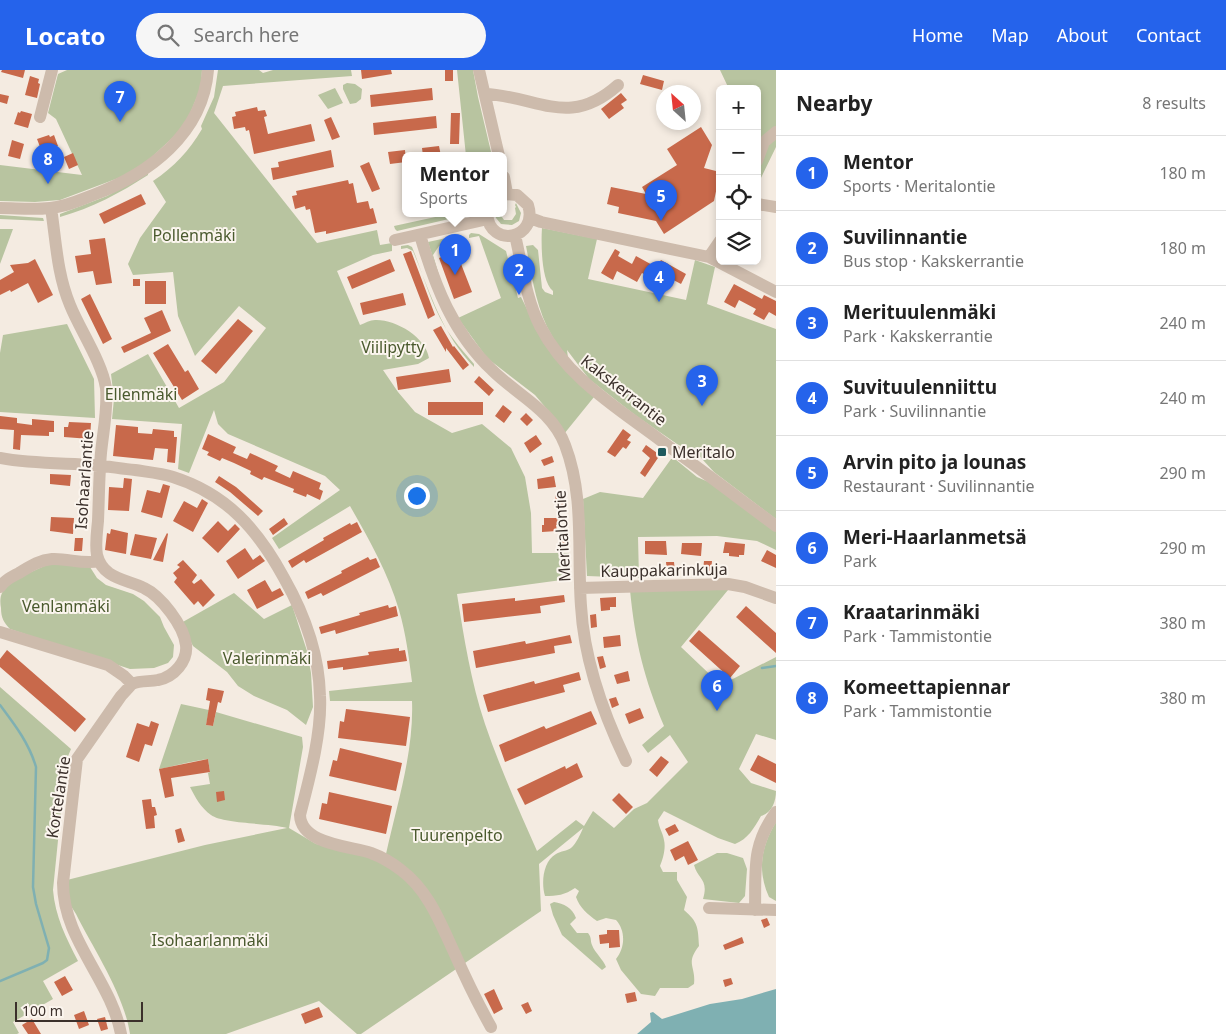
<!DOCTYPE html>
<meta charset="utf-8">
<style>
body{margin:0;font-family:"Noto Sans",sans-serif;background:#f6f6f6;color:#222}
.controls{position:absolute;right:15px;top:15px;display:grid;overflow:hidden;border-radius:8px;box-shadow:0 2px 8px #0003}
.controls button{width:45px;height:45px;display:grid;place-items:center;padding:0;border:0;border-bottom:1px solid #e0e0e0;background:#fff;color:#222;font:25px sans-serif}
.compass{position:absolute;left:656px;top:15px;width:45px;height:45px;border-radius:50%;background:#fff;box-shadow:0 2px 8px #0003;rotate:333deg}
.scale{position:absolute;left:15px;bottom:12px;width:128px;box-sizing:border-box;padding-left:5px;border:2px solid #3b302b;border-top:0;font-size:14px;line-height:18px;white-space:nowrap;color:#3b302b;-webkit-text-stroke:4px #fbf5ee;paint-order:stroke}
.you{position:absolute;left:416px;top:425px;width:18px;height:18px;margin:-12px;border:4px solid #fff;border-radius:50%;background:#1a73e8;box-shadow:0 0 0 8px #1a73e833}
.badge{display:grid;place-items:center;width:32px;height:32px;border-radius:50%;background:#2563eb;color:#fff;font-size:16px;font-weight:700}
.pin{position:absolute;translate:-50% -41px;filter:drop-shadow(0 1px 2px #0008)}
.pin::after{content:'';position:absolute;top:26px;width:18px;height:15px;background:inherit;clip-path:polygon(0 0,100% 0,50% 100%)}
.popup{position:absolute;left:402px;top:82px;width:105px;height:65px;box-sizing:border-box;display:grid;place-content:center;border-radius:8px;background:#fff;filter:drop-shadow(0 1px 4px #0005);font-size:16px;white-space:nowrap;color:#767676}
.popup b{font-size:19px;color:#222}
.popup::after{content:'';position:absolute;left:50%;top:100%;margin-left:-10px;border:10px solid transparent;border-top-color:#fff}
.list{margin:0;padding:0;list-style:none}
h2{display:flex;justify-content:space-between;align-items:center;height:65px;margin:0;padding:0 20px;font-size:21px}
h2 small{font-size:16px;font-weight:400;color:#767676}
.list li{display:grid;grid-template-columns:32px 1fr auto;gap:15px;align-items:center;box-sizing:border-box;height:75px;padding:0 20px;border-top:1px solid #e0e0e0}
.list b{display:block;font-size:19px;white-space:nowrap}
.list p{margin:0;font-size:16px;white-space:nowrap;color:#767676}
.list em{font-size:16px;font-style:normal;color:#767676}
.icon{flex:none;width:28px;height:28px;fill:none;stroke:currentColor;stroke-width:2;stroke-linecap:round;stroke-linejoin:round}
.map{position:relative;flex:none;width:776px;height:964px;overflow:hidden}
header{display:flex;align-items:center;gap:30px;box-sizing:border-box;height:70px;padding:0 25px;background:#2563eb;color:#fff}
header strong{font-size:24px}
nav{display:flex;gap:28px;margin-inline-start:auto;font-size:18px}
.search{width:350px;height:45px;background:#f6f6f6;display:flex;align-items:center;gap:12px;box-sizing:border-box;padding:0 18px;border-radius:28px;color:#767676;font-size:19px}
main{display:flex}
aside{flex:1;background:#fff}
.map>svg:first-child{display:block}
.green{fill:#b8c4a0}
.water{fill:#7fb0b2}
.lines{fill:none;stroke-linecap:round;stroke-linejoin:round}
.stream{stroke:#7fb0b2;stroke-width:2.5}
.building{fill:#c8694b}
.minor{stroke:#cdbbac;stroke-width:12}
.poi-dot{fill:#1f5a5e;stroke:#fbf5ee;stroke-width:2}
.labels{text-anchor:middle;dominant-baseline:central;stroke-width:4;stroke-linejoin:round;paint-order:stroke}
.park-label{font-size:16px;fill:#4a5a2e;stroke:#fbf5ee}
.street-label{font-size:16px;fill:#3b302b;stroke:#fbf5ee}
.poi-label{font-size:16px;fill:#3b302b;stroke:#fbf5ee;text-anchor:start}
</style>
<header>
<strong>Locato</strong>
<div class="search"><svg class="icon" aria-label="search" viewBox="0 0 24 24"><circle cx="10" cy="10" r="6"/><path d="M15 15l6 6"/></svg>Search here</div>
<nav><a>Home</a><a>Map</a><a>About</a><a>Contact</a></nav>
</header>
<main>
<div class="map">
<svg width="776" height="964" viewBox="0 0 776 964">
<rect width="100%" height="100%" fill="#f4ebe1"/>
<path class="green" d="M67,0H202L201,17L185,56L137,101L60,130L35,132L0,131V95L82,105L56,49L48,43L58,4Z
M218,0H259L263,3L273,0H351L352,6L223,16L214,43L317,173L377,160L380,175L392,173V181L373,185L337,201L360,255C365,253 370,250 375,250C395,249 426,267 429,288L418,294L383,300L398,322L415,342L452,363L482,354L511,378L525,407L531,443L532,483H569V509L457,524C464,568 471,612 485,654C500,698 519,740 537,781L576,750L584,756L593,741L614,758L634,739L647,733L688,692L670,665L648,683L642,675L664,656C644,608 635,572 630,520H728L681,577L721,615L776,587V670L756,664L739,699L751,713L776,721C776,731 772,743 761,746C754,758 748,769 735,774L718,768L664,741L658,750C659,758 663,763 664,770C666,778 663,789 660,796L663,802H677V810L687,827L684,840C698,852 698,857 699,876C685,894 696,896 694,914L688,918H660L655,926L641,924L621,900L616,889C625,878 626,861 616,850L606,848L597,851C587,844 580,838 576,827L579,821L575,818C565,825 557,826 545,826C541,813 543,791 556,784C561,781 567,781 571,778C576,774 581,763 583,758L539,794L541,841L361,964H357L319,931L226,964H130C124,924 94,880 76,844L69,833L67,810L205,775L287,758C270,753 223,754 211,745C201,738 195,727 190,717L210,714L208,703L210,702L208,689C191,691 176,696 159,699L181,634L209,640L206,655L213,656L216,642L302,667L303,677L289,758L316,774L386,784C397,734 414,682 412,631H330L329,621L412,612C409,588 406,564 399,540C388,503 369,469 350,436L279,479L272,468L340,420L325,406L228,364L218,354L214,340L189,403L178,399L182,354L112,349L114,329L111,304L148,284L179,338L224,312L266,258L239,236L195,286L178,246L173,202L133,205L128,194L140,168L166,132L153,111C174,97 189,81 202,59L201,56L214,27Z
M457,0H473L478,27L492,86H466Z
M720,0H776V77L757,116V19H729Z
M347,13L355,14L362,19L361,29L356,33L350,34L343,19V15Z
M335,18L343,33L328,39L318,25Z
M148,103V105C120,123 92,138 60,147V144L107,126Z
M516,133L521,143L519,151L512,155L501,154L496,148L495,144H500L504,150H512L516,144L515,138L516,137L515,135Z
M449,144V149L397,161L395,159L394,156Z
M0,145L43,148L44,151L0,149Z
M542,158L597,169L588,209L686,230L695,190L715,197L707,234L776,259V449L714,402L692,378L689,380L677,374L635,345L589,309L567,280L568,288C563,281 556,274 552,266C536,239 532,206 526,176L533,175L538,180L542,218L545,222L553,225V221C541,212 541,173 542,158Z
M0,159H13L0,194Z
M471,163L479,164L506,181L518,228L521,227L536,257L594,327L564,364L557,351L535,325L487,288L458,248L501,228L479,166L469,168V165Z
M460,165L464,169L439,176L433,185L448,235L428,172Z
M408,175L412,177C423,203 430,232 445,257C453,270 464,282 474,294V297C442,264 430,222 413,181L407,178L401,179V176Z
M67,254L94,309L95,348L0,342V283L3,265Z
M671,389H675L697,407L711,413L776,461V480L757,471L717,466L638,467L639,508L587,506L583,429L600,422L643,428Z
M52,493L90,497L97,508L106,515L133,524L144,531L160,547L164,557L174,575L173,587L168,593L154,598L130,599L10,559C4,553 1,548 1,538C0,533 0,527 2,523C7,511 40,498 52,493Z
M234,523L264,549L292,535L307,581L311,603L313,637L306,655L287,640L254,626L238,616L227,602L193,576L181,553Z
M0,617L71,679L66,691L53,820C55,846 66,868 78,891L43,911L53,929L13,952L19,963L17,964H0Z
M776,752V831L769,827C757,800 761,777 776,752Z
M717,783H727L743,788L747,799L745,826L739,833L703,829C709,809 698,810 694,795Z
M554,832C564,834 572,837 576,848L570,854L577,863H588C592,868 590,870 592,875C595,883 603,889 606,897L602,900L562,865L553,845L550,834Z"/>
<path class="water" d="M776,919V964H637L651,952L650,943L653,942L662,949L710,934L742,929Z"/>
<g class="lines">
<path class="stream" d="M762,598L776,596
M0,635C15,655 29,673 36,697L33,817L36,834L49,878L47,890L43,893L0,911"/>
</g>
<path class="building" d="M2,0H25L23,8L1,2Z
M361,0H391L392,4L362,9Z
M445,0H453V11H445Z
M643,5L664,11L662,20L640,14Z
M30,6L39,9L38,13L40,14L37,28L25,25Z
M432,18L433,30L371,37L370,25Z
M621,23L627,30L621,34L624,38L609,49L601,39Z
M0,24L9,26L7,34L0,32Z
M257,37L258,41L265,40L267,46L264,47L268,64L311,54L315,71L254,84L249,60L246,61L245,57L234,59L232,47L236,46L235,42Z
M21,41L32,44L28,58L14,54L18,42L20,43Z
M451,43H460L459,74H450Z
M436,46L437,58L374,65L373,53Z
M331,47L340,67L332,70L324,50Z
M701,57L712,75L704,98L720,102L714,131L664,164L656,151L618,143L619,137L607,134L611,117L646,124L642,117L677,95L667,79Z
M49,65L50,67L54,65L58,76L42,82L37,69Z
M12,70L24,74L20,89L8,86Z
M439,76L441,86H423L422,78Z
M331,80L334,97L273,110L271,98L279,97L278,92Z
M405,80L406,92L390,94L388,82Z
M73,83L78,95L69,99L64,87Z
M369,92L380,119L372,122L360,96Z
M348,110L349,114L353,113L357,133L368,131L370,139L373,138L377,153L326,164V161L315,163L310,139L306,140L305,136L295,139L292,126L297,125L296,121Z
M141,124L146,134L104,154L99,144Z
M105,168L112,213L96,215L93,201L78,203L75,186L91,184L89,170Z
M615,179L620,182L618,186L632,194L636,186L656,197L661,190L686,204L681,214L666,206L662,214L642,203L637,212L617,201L613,210L601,203Z
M411,181L435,245L428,249L403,184Z
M456,181L472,222L454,229L439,188Z
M35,189L53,225L38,233L28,213L11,222L10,220L0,225V210L14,202L10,195L28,193Z
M390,189L395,201L352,219L347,207Z
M133,209H140V216H133Z
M145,211H166V234H145Z
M734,214L762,229L764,225L776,231V246L769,242L764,250L753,244L756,239L739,230L735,238L724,232Z
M403,223L406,235L363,245L360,233Z
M90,224L112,269L103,274L81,229Z
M162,240L171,261L124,283L121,277L151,263L144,248Z
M238,249L253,261L216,304L201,291Z
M441,256L453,277L454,276L469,295L463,300L446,278V282L433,260Z
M168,274L185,302L188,300L199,319L182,330L153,283Z
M449,299L451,312L398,320L396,307Z
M479,306L494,320L489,326L474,312Z
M428,332H483V345H428Z
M503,335L512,342L504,353L495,346Z
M526,343L533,350L527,356L520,349Z
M0,346L17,348V353L32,355V349L54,351V362H49V366L21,365L20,380L13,379L14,360L0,359Z
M69,352L91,353L90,369L64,367V357H68Z
M116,355L138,357V363L152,364L153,359L174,361V367H177L175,393L167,392L168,379L155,378L153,390L113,386Z
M623,359L631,365L627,370L631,372L626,379L623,377L615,387L607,382Z
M208,364L236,377L233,383L247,389L250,383L278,396L275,401L290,408L293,401L321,413L319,419L323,421L320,430L307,424L306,427L293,422L294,419L264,407L262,410L250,404L251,401L234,393L222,388L220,391L207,385L209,382L202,379Z
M536,365L542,374L530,383L524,373Z
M646,375L660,385L645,407L640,403L650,388L642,381Z
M552,386L554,392L544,396L541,390Z
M50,404L71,405L70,416L50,414Z
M219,406L236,417L263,441L258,446L230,422L215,412Z
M554,406L556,417L538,419L537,409Z
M124,408L132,409L129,441L108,440L109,417L123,418Z
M163,414L170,416L162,448L141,442L147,420L160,423Z
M564,424L566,437L557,438L555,425Z
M202,429L208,433L193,462L173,451L184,431L197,438Z
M51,447L74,448L73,464L50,461Z
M284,448L288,454L273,465L269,459Z
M544,448H559V455H556L557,461L542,462V455H544Z
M218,451L228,461L235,454L240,459L218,483L202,468Z
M357,452L362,462L306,493L304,490L292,498L288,491L324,470L323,468L350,453L351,455Z
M111,459L128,463L126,484L105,480L107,463L110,464Z
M167,463L168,464L163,492L153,490Z
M135,464L157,468L151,489L130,485Z
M75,468H83L82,481H74Z
M560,469H568L567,477H560Z
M645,471H666L667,485L645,484Z
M725,472L745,474L744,485H739V487L729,486V483H723Z
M682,473H702L701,486L681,484Z
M245,478L253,490L260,485L265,491L238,509L226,491Z
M767,480L776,485V498L761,491Z
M368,487L370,490L376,488L380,497L323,526L321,523L308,529L305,522L342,503L341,501Z
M183,490L197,505L192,512L194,514L201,509L215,525L203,537L198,531L194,535L174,512L177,508L173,503L180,497L177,495Z
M704,491H712L711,501L703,500Z
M666,492H674L675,502H667Z
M265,510L272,522L280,518L284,525L257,539L247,520Z
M564,525L565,532L540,536L541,543L464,552L462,534L515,528V531Z
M616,527V537H610V540L601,541L600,528Z
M388,535L389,538L396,536L398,546L336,564L335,560L321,564L319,557L360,545L359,543Z
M746,536L776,563V583L736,547Z
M596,544L597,557L591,558L590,545Z
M699,560L740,596L730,608L689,571Z
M570,565L572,573L554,576L555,583L476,598L473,581L525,571L526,574Z
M620,565L621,576L604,578L603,567Z
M399,578V581L405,580L407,591L343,600V597L328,599L327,591L369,585L368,582Z
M7,580L86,649L75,662L0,597V589Z
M603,586L606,597L600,599L597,587Z
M628,601L630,611L617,614L614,605Z
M579,602L581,610L563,615L565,622L488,642L483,625L534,611L535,614Z
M208,618L224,621L221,633L218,632L213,656L206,655L210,631L206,630Z
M616,627L619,635L612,638L609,629Z
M640,638L644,648L629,654L625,644Z
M346,639L410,647L406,676L338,668L340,651L344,652Z
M591,641L597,654L505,692L499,675L544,656L546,659Z
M151,651L159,654L152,676L145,674L139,692L126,687L137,653L149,657Z
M340,678L402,693L396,721L329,706L333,690L337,691Z
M758,685L776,694V713L750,700Z
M661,686L669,692L657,707L649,700Z
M208,689L210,702L171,708L174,726L165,728L159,699Z
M577,693L583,707L525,735L517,719L565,696L566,699Z
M224,721L225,730L217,732L216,722Z
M329,722L392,736L386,764L319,749L322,733L327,734Z
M619,723L633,737L626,744L612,730Z
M151,729L152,737H155L157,745L154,746L155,758L146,759L142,730Z
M675,754L679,761L669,766L665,759Z
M181,758L185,771L178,773L175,760Z
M688,771L698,790L688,795L684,786L675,791L670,780Z
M767,848L770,855L764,858L761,850Z
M607,860H619L620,877L609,878V873L600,874L599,865L607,864Z
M742,867L744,873L725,880L723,875Z
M65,906L73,920L62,926L54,912Z
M731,908L733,914L725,917L723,910Z
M494,919L503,939L494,944L484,924Z
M635,922L637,931L627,933L625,924Z
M528,932L532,941L526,944L521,935Z
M319,937L323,947L305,954L301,944Z
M84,941L89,955L79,959L74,945Z
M105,947L108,959L101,961L97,949Z
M32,949L41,964H28L22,955Z"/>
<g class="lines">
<path class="minor" d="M479,0L499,86
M485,24C538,26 569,59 618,15
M40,47L52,0
M757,91L764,72L776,62
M504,107L507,123
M757,134L776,137
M0,138C16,138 33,140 50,138C65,137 80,130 93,125C149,104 203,64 208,0
M51,138C56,171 57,204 70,235C80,260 102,292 106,318C108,339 103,362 101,383C99,405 99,428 98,451C97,462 95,474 97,485C103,509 126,509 144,518C161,526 184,556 186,575C188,591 174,607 158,610C149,612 141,610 132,614
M487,144C490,179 539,169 528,135L517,125L504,124
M530,148L541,152L709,187L776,222
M420,165C435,216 453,263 492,300C517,325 552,340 565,375C585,427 577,482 581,536C584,590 603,643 626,691
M515,165C522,195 526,229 540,256C566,307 616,337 660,370C699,398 737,427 776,456
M395,170L488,149
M709,187L720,171
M0,388C31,394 63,393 94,395C108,396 122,399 135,400C148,402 161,403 173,407C227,424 258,460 284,508C305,545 319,583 320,626C322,663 309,710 300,745C301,774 349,776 371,783C382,787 392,793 401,800C428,820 440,852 454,882C465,907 477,932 491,957
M0,517C5,510 11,507 19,503C29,497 39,490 52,489C68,488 83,495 99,491
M580,518L728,514L745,517L776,528
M0,562L108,595L124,606L132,614L121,626L77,689L63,813C63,870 111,910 121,964
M709,838L776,840
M755,840C756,800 751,776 776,742"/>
</g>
<rect class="poi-dot" x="657" y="377" width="10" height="10" rx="2.5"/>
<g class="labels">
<g class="park-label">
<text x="194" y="165">Pollenmäki</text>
<text x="393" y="277">Viilipytty</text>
<text x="141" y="324">Ellenmäki</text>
<text x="66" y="536">Venlanmäki</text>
<text x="267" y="588">Valerinmäki</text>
<text x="457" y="765">Tuurenpelto</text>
<text x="210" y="870">Isohaarlanmäki</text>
</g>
<g class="street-label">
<text transform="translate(624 320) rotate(38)">Kakskerrantie</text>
<text transform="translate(84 410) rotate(-86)">Isohaarlantie</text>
<text transform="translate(562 466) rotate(-93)">Meritalontie</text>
<text transform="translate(664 500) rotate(-1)">Kauppakarinkuja</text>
<text transform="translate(58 727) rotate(-81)">Kortelantie</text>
</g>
<g class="poi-label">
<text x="672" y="382">Meritalo</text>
</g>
</g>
</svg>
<div class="controls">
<button>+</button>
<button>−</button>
<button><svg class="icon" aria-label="locate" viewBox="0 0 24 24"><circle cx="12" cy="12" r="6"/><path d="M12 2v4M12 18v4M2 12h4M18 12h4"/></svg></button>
<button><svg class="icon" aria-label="layers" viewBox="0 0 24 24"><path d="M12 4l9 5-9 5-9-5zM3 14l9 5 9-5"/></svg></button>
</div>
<svg class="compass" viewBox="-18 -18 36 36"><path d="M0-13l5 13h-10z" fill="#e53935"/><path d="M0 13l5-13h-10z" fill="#767676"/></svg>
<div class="scale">100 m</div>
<div class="you"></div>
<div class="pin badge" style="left:455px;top:205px">1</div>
<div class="popup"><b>Mentor</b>Sports</div>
<div class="pin badge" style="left:519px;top:225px">2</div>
<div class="pin badge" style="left:702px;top:336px">3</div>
<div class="pin badge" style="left:659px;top:232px">4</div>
<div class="pin badge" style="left:661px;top:151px">5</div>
<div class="pin badge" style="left:717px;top:641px">6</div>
<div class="pin badge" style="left:120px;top:52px">7</div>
<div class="pin badge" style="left:48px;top:114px">8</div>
</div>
<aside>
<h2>Nearby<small>8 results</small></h2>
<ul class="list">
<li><span class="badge">1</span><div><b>Mentor</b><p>Sports · Meritalontie</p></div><em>180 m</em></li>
<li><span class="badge">2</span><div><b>Suvilinnantie</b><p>Bus stop · Kakskerrantie</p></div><em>180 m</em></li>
<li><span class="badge">3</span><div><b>Merituulenmäki</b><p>Park · Kakskerrantie</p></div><em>240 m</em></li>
<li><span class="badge">4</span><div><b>Suvituulenniittu</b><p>Park · Suvilinnantie</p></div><em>240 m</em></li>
<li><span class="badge">5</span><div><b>Arvin pito ja lounas</b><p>Restaurant · Suvilinnantie</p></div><em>290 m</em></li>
<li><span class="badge">6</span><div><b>Meri-Haarlanmetsä</b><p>Park</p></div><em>290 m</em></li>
<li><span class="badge">7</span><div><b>Kraatarinmäki</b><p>Park · Tammistontie</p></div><em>380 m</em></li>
<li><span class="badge">8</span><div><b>Komeettapiennar</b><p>Park · Tammistontie</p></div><em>380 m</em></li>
</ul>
</aside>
</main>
